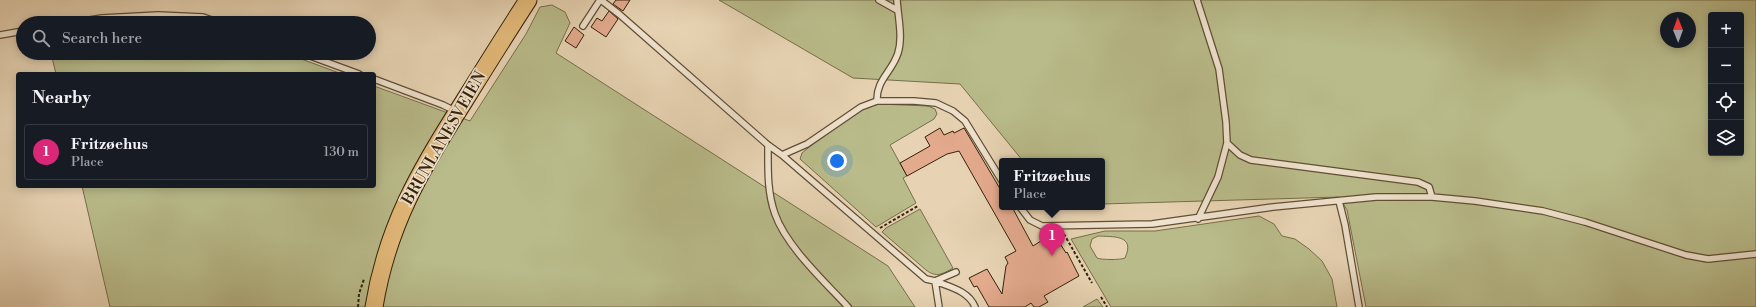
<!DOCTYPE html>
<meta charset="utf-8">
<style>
body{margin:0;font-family:"Libre Bodoni",serif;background:#242831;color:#f1f3f6}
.controls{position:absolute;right:12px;top:12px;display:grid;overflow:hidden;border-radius:4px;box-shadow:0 2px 10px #0003}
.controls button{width:36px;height:36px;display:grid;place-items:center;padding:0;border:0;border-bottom:1px solid #363941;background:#171b24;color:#f1f3f6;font:20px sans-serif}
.compass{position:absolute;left:1660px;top:12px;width:36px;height:36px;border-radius:50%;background:#171b24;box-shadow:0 2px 10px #0003;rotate:359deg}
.you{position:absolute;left:837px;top:161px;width:14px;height:14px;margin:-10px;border:3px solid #fff;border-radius:50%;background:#1a73e8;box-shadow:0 0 0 6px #1a73e833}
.badge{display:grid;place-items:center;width:26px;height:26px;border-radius:50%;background:#db2777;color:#fff;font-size:13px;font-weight:700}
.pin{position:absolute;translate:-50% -33px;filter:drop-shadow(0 1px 2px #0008)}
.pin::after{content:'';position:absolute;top:21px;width:14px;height:12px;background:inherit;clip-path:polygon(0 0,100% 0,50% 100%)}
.popup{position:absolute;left:999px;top:158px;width:106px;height:52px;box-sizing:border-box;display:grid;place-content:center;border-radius:4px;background:#171b24;filter:drop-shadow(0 1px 3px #0005);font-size:13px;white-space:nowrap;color:#9ea1a6}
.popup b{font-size:15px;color:#f1f3f6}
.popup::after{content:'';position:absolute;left:50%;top:100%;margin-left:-8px;border:8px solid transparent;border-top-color:#171b24}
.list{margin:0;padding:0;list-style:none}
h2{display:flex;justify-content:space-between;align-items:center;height:52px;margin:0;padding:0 16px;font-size:17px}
h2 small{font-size:13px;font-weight:400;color:#9ea1a6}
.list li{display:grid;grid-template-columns:26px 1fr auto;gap:12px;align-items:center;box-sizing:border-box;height:56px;margin:0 8px 8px;padding:0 8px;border:1px solid #363941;border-radius:4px}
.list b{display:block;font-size:15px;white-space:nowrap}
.list p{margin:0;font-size:13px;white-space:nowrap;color:#9ea1a6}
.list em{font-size:13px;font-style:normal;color:#9ea1a6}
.icon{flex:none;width:22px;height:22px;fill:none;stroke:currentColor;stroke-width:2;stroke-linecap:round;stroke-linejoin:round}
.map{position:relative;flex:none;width:1756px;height:307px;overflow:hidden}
.search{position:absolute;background:#171b24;box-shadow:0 2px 10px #0003;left:16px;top:16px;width:360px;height:44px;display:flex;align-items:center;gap:10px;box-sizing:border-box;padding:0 14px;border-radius:22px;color:#9ea1a6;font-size:15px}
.panel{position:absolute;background:#171b24;box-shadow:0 2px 10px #0003;left:16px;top:72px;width:360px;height:116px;border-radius:4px}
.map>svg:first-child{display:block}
.green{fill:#b9bb8a;stroke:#766e4a;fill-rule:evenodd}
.building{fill:#e4aa8e;stroke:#34210a}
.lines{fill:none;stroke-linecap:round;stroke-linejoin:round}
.service-casing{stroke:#614e34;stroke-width:8}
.primary-casing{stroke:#34210a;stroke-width:19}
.path{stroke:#34210a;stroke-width:2;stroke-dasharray:3 2;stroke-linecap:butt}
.service{stroke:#efe2ce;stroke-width:5.5}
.primary{stroke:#e4ba7a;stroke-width:17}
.labels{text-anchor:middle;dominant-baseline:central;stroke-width:3.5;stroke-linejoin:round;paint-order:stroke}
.street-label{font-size:16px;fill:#34210a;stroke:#efe2ce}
</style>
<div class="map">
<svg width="1756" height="307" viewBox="0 0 1756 307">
<rect width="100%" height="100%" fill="#e7d3b3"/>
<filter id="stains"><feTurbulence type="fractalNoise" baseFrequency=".005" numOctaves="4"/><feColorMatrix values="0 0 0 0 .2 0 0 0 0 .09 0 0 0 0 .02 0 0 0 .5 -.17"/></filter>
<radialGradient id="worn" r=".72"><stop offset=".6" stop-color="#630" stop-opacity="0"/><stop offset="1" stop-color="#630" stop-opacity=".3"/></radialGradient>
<path class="green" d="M719,0H1756V307H1366L1347,210L1339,197L1102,204V161H1023L960,84L853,78ZM1711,15H1741V153H1711ZM1666,18H1690V42H1666Z
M552,5L565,12L570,23L556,53L888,266L915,307H110L82,186H374V86L470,121L526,34L540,7Z
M51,53H285L342,74H56Z
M878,104L928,106L935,109L937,114L934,119L890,145L907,176L903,178L916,203L876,227L800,159L802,153L808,148L860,110Z
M920,209L953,268C943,274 936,278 926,270L882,232L886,228Z
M1259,216L1274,224L1282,236L1295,239L1309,249L1322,261L1332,279L1337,307H1111L1071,239L1105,231H1155ZM1098,236C1112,237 1136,234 1125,258C1121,260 1101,260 1097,258L1090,246L1092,239Z
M1097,299L1103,307H1083Z"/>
<path class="building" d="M616,0H630L623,11L613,4Z
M609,11L618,19L606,37L591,27L597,18L602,21Z
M574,27L584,35L576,48L565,41Z
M940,128L944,135L953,131L954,133L964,128L1002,192V207H1012L1033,246L1044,239L1049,248L1059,242L1066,253L1067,252L1079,276L1044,296L1048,302L1039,307H1034L1031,303L1025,307H989L977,286L974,287L969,278L987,269L1002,294L1006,266L1008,263L1005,257L1016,251L959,151L947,154L907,176L900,163L930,146L925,137Z"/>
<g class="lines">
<g class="service-casing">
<path id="service" d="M601,0L619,14L768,145L782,155L807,144L861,107L877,101H914L936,103L953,111L965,121L1002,181
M879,0L897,10
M1197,0L1219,69L1226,122L1227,143L1218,177L1198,219
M71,23L102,18L158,15L203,17L220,23
M583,26L600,0
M0,35L23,31
M302,53L359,74
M374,79L443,105L455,111
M877,101C876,80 892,72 898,53C903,37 898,17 897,0
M1227,143L1240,155L1251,160L1418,182L1429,187L1432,197
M768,145C768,168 767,192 775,214C786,246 825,282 848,307
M782,155L926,279L935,281L956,272
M1339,201L1345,225L1359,307
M1020,207L1030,220L1042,226L1152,224L1273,207L1376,197H1432L1475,201L1543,211L1585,222L1686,255L1708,259L1756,254
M935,281C950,287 969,291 975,307
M935,281L939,307"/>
</g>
<g class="primary-casing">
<path id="primary" d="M374,307C387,227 420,170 463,103C484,69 506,34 528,0"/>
</g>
<path class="path" d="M880,228L918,206
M1064,234L1092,283
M1101,297L1107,307
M358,307L359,294L364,279"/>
<use href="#service" class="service"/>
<use href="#primary" class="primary"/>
</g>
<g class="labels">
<g class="street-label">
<text transform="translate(444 138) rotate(-60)">BRUNLANESVEIEN</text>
</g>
</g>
<rect width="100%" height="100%" filter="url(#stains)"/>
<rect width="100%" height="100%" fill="url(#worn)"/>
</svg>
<div class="controls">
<button>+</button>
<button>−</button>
<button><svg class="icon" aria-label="locate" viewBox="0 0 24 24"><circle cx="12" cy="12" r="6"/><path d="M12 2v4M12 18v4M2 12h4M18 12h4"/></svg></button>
<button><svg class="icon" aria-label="layers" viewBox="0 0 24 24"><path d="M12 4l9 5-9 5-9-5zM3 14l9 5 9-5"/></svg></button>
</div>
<svg class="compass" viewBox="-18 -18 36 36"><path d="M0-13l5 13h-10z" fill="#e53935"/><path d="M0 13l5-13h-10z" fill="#9ea1a6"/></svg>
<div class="you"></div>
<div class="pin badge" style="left:1052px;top:256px">1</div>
<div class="popup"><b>Fritzøehus</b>Place</div>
<div class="search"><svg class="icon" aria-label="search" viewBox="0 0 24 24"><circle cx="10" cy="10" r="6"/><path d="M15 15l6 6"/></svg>Search here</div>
<section class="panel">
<h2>Nearby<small></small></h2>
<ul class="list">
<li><span class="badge">1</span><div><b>Fritzøehus</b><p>Place</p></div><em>130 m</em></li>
</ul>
</section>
</div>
